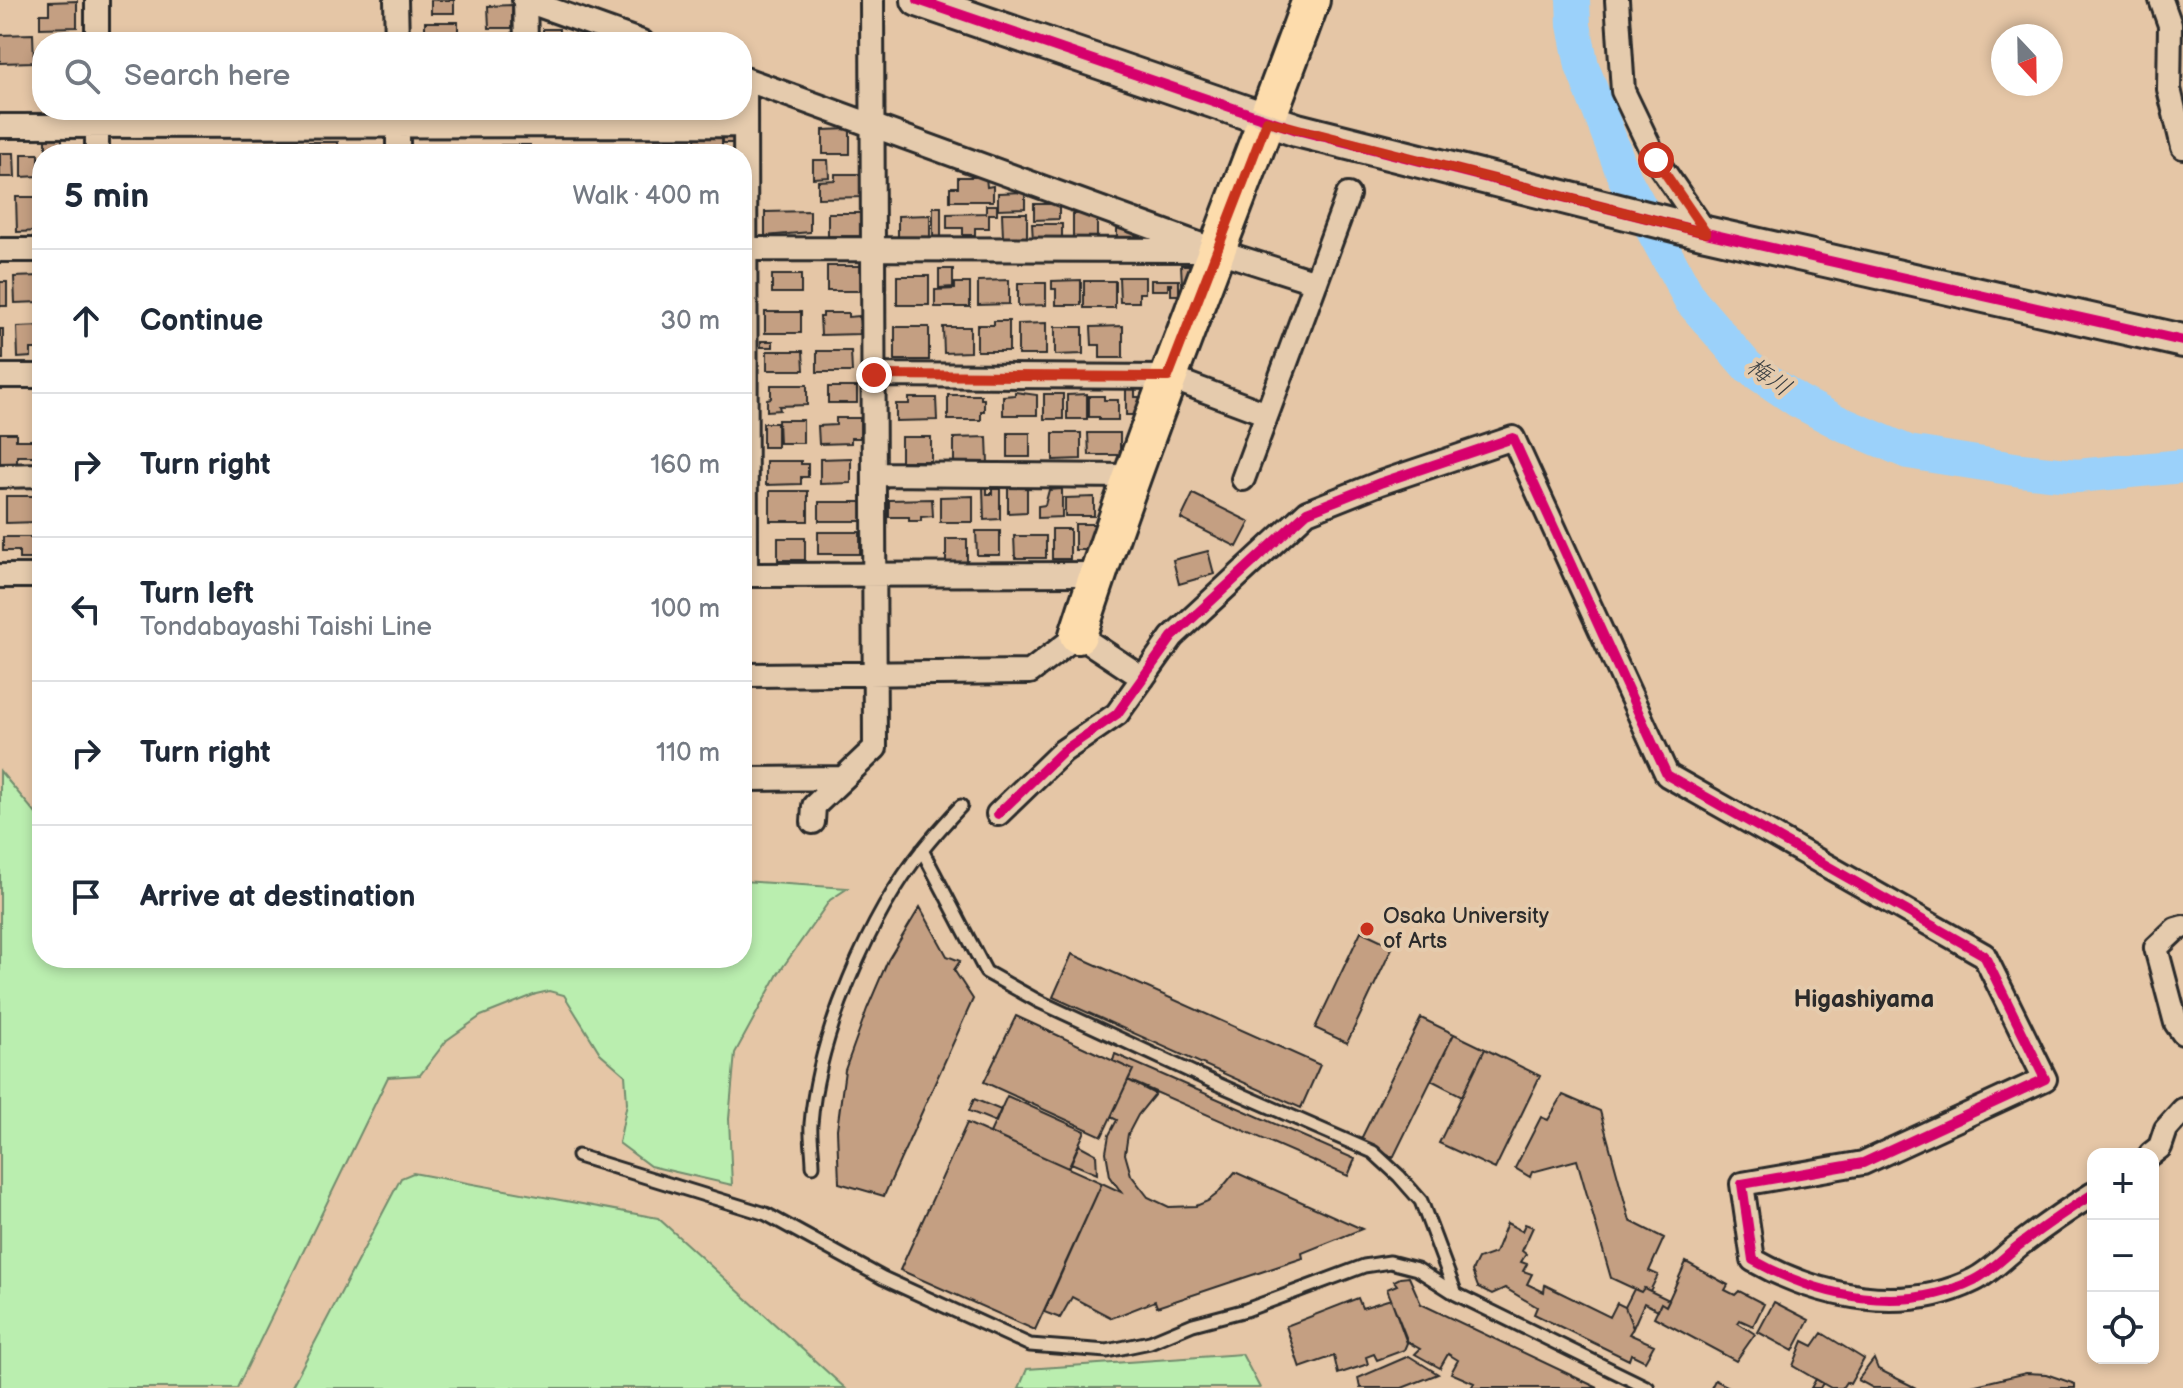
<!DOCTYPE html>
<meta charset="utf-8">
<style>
body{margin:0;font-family:"Balsamiq Sans","Klee One",sans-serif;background:#f6f6f7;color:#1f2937}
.controls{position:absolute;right:24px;bottom:24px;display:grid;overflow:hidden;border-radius:16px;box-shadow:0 4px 12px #0003}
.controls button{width:72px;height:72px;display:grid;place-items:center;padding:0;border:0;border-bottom:2px solid #e0e1e3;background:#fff;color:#1f2937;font:40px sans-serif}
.compass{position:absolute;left:1991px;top:24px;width:72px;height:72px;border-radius:50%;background:#fff;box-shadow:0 4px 12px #0003;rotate:158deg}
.stop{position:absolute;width:24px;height:24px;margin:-18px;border:6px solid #c8321e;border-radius:50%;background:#fff}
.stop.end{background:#c8321e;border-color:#fff;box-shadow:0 2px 8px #0008}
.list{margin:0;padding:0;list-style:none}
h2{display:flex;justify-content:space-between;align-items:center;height:104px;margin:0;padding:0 32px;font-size:34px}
h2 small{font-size:26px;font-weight:400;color:#747a83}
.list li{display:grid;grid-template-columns:52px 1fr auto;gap:24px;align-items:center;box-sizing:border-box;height:144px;padding:0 32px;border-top:2px solid #e0e1e3}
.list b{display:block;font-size:30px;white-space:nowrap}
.list p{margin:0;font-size:26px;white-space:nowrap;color:#747a83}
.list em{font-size:26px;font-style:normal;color:#747a83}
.icon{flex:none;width:44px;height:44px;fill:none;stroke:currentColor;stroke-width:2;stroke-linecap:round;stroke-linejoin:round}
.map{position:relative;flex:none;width:2183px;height:1388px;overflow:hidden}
.search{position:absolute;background:#fff;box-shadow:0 4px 12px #0003;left:32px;top:32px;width:720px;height:88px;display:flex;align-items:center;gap:20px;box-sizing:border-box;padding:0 28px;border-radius:32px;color:#747a83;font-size:30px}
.panel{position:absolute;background:#fff;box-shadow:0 4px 12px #0003;left:32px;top:144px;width:720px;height:824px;border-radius:32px}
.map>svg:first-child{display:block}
.green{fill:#baeeaf;stroke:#728c6d;stroke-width:2}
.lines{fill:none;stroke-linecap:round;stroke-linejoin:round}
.river{stroke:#9bd1fa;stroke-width:34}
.building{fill:#c49f82;stroke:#2b2b2b;stroke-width:2}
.lane-casing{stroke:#2b2b2b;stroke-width:17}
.street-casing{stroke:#2b2b2b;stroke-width:28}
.secondary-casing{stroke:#2b2b2b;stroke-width:38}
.primary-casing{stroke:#2b2b2b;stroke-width:42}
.lane{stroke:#e5cbad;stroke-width:11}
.street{stroke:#e5cbad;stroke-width:22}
.secondary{stroke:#e5cbad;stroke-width:32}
.primary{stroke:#fddcac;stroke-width:36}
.cycleway-casing{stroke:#e5cbad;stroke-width:15}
.cycleway{stroke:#d6006c;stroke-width:10}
.route{stroke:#c8321e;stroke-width:10}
.poi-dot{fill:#c8321e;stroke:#e5cbad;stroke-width:3}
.labels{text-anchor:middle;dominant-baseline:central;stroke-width:8;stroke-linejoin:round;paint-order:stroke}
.poi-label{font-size:22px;fill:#2b2b2b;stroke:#e5cbad;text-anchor:start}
.water-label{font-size:24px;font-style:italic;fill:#363c40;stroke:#e5cbad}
.neighbourhood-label{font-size:24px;font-weight:bold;fill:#2b2b2b;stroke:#e5cbad}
</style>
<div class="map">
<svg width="2183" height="1388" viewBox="0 0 2183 1388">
<rect width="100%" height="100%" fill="#e5c6a6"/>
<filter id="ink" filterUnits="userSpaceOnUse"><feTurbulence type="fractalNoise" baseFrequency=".0125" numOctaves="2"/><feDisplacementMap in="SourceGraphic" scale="16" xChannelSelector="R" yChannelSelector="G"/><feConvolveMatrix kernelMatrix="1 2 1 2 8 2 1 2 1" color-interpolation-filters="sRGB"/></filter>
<g filter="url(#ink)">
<path class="green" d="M0,771L42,821V958H742V881L848,888L830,900L778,974L735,1053L729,1119L732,1185L650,1166L619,1143L627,1103L625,1075L600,1053L564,995L549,991L536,994L481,1016L447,1040L420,1075L388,1077L237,1388H0Z
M413,1173L658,1218L845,1388H291L401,1178Z
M1242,1354L1260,1388H1019L1027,1369Z"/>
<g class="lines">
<path class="river" d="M1573,0L1574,25L1582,66L1625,179L1691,301L1748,367L1798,401L1838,422L1908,452L2021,470L2077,476L2183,466"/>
</g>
<path class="building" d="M431,0H454V13H431Z
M77,1V27L40,28V14H49V2Z
M512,5V28H489L488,6Z
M425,22H458V38H425Z
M543,29H559V37H586V42H543Z
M33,34L34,62L0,63V35Z
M39,74H42V96H39Z
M850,129V154H823V130Z
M723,133H739V143H723Z
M722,135V154H696L695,136Z
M62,136V154H46V137Z
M306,142H338L339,154H307Z
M501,145H530V154H501Z
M452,151L453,154H418V152Z
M0,153H14L15,177H0Z
M22,154H39V176L22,177Z
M813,160H828L829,177L813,178Z
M835,174H865V197L818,198V181L835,180Z
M958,177H986L987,187L993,186V201H950V187H958Z
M1025,192V208L998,209V193Z
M16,197H41L42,231L17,232Z
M1034,204H1059V219L1034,220Z
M986,205H997V214H989V228H975V235H963V228H947V214L986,213Z
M933,207H941V239H933Z
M810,211V232L765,236V212Z
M828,213H862L863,236H828Z
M1002,213H1027V237H1003Z
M1073,214H1097V237H1073Z
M930,215V238L925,237V241H918V238H898V216Z
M1032,224H1062V239L1033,240Z
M1117,226H1139L1138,240H1117Z
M1181,265H1192V284H1182Z
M827,266H861V291H827Z
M939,269H953V287L939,288Z
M772,275H801V293H772Z
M40,276V302L15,303L14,277Z
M897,276H929V305H897Z
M1119,277H1145V293H1139V302H1120Z
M1009,280V304L978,305V281Z
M1081,280V305H1056V289H1052V281Z
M1151,280H1179V295H1171V284H1168V290H1151Z
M1084,281H1115V308H1084Z
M0,282H7V306H0Z
M955,283H970V307H935V290L955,289Z
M1018,283H1046V305L1018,306Z
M765,312H801V333H765Z
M823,313H848V317L859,316L860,334L821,335L820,317H823Z
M994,321H1009V351H977V325H994Z
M1046,323V355H1018V324Z
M40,326V349H31V357L18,358L17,327Z
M1123,326V358H1100V345H1092L1091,327Z
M895,327H929V360H895Z
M943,327H970V352L944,353Z
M1055,327H1083V354L1055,355Z
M0,329H3V359H0Z
M761,341H773V347H761Z
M767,351H803L804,370H767Z
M817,351H851L852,372H817Z
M771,385H807V405L779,406L780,410L767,411V399L771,398Z
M828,387H857V403H828Z
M1126,387H1135V397H1144L1139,415H1126Z
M1015,392L1037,395V415H1003V396L1015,395Z
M1044,394H1063V419H1044Z
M1087,394V419H1067V395Z
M948,395H981V399H984V411H981V420H948Z
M1089,396H1104V400H1118V420H1099V417H1089Z
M909,398H936L937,420L896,421V404H909Z
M836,418H860V438H851V443L819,444L818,426L836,425Z
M778,420H803V443H779Z
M763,423H777V447H763Z
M0,433H16V440H34V456H17V466H0Z
M1008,433H1030V457H1008Z
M1053,433H1081V459L1053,460Z
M1088,433H1120V455H1089Z
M901,437H931V461H901Z
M987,437L988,463L954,464V438Z
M851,458V483L820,484V459Z
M766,461H801V464H808V477H801V484L766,485Z
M987,486V494H992V489H1000V519L984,520L983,487Z
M1008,488H1027V512L1008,513Z
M1062,489V517L1038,518V506L1045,505L1049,490Z
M770,491H808V521H770Z
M1193,494L1250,522L1237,547L1181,519Z
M6,496H37L38,522L6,523Z
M973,496V522H940V497Z
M1094,497V516H1065V498Z
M932,499L933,516L921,517V521H909V517H889V500Z
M819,502H864V521H819Z
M1075,524H1098L1091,550H1075Z
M1052,529H1070V559H1052Z
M976,531H1000V555H977Z
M818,532H860V554H818Z
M1014,536H1046V558H1015Z
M3,537H36L37,559H19V551H3Z
M778,538H805V560H778Z
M946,539H967V562H946Z
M1208,551L1214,574L1179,584L1173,560Z
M920,907L947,956L960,961L954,970L973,999L884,1196L839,1183L837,1129L845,1070L867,1009L888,960Z
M1361,931L1393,946L1347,1043L1315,1028Z
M1072,954L1320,1065L1301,1108L1053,997Z
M1016,1016L1133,1070L1102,1136L984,1082Z
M1421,1018L1454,1034L1393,1158L1360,1141Z
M1454,1034L1485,1049L1462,1096L1431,1080Z
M1485,1049L1540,1076L1495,1169L1439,1143Z
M1115,1054L1355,1159L1348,1176L1128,1080L1133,1070L1113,1061Z
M1128,1080L1155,1094L1138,1115L1128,1134L1125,1154L1131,1175L1148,1197L1169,1207L1196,1206L1208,1201L1217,1194L1235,1172L1362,1229L1302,1253L1303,1258L1157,1307L1155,1301L1112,1318L1072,1297L1060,1318L1044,1312L1102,1183L1121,1192L1110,1176L1106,1152L1109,1135L1117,1120L1111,1117Z
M1563,1095L1600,1111L1630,1221L1664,1238L1649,1271L1658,1275L1650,1291L1644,1288L1641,1292L1611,1278L1577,1160L1532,1172L1530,1177L1515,1168L1541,1117L1548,1120Z
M1007,1096L1085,1131L1068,1168L990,1133Z
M974,1099L1001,1110L996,1122L969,1111Z
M967,1123L1102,1183L1035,1330L900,1270Z
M1079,1145L1096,1154L1097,1174L1071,1163Z
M1507,1223L1522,1231L1525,1224L1533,1227L1522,1251L1526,1254L1521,1262L1527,1264L1523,1271L1532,1274L1527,1284L1544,1292L1545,1285L1610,1317L1617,1303L1625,1307L1633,1328L1629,1334L1654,1345L1645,1361L1631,1354L1629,1360L1534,1314L1537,1307L1505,1288L1492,1294L1478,1287L1472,1271L1478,1259L1495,1253Z
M1686,1262L1728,1285L1725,1290L1735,1295L1739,1291L1764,1304L1753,1326L1740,1320L1738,1323L1755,1334L1736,1361L1654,1317L1661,1303L1666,1306Z
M1409,1277L1421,1304L1598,1388H1471L1474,1383L1451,1373L1458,1360L1448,1354L1440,1368L1415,1354L1420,1349L1408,1342L1387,1289L1397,1285L1394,1281L1400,1278Z
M1644,1288L1669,1300L1666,1306L1661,1303L1658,1310L1644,1303L1633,1328L1625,1307L1634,1289L1641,1292Z
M1358,1298L1362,1308L1391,1299L1407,1343L1404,1350L1377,1360L1374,1354L1366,1357L1368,1364L1338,1374L1334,1356L1300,1368L1286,1326Z
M1774,1302L1809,1320L1793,1351L1758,1332Z
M1822,1333L1864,1359L1850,1384L1846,1382L1842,1388H1831L1793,1366L1803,1341L1813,1346Z
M1409,1356L1438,1374L1402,1388H1360L1358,1378Z
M1874,1359L1878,1369L1916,1388H1873L1858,1380Z
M2026,1373L2046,1374L2075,1384V1388H1963Z
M1816,1379L1823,1383L1820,1388H1811Z
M1715,1380L1731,1388H1711Z"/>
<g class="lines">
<g class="lane-casing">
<path id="lane" d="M922,850L986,972L1038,1001L1213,1082L1373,1152L1399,1176L1421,1201L1456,1294
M578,1156L766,1214L883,1278L1030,1345L1107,1351L1150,1342L1193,1324L1246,1310L1364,1266L1390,1262L1417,1269L1456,1294L1648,1388
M813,1166C813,1152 810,1137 811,1124C818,1036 869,916 924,848C936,833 948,820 961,806"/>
</g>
<g class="street-casing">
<path id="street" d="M396,0L397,42
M524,0L642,42
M525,0L526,42
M1617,0L1623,91L1656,160L1706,233
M2161,0L2170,25L2169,89L2183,147
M97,42V0
M742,78L1215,250L1316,282
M745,79L746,575
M97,110V154
M0,126L745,125
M398,154V110
M742,249L1201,250
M0,250H42
M874,375L1168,377L1267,414
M0,376H42
M874,474L1133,476
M0,476L42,475
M1243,479L1348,195
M742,575L1098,574
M0,576H42
M742,675L1030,672L1078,635L1143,678
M748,779L843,778
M998,814L1063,751L1117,714L1172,637L1307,512L1380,483L1513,438L1667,775L1984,955L2045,1079L1863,1163L1742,1184L1753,1260C1820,1298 1904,1315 1974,1280C1990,1272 2004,1257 2018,1246C2043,1227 2067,1210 2093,1194
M813,822L814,806L875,748L872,0
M2183,927L2176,929L2156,948L2176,1023L2183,1033
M2151,1154L2160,1147L2166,1129L2183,1110"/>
</g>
<g class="secondary-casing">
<path id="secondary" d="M918,0L1297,130L1706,233L2183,341"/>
</g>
<g class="primary-casing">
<path id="primary" d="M1078,635C1147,420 1234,212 1311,0"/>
</g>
<use href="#lane" class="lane"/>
<use href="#street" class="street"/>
<use href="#secondary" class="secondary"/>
<use href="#primary" class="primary"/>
<g class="cycleway-casing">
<path id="cycleway" d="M918,0L1297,130L1706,233L2183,341
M998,814L1063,751L1117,714L1172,637L1307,512L1380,483L1513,438L1667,775L1984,955L2045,1079L1863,1163L1742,1184L1753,1260C1820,1298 1904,1315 1974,1280C1990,1272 2004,1257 2018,1246C2043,1227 2067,1210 2093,1194"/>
</g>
<use href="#cycleway" class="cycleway"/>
</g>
</g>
<g class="lines" filter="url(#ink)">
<path class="route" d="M874,375L1168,377L1267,121L1706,233L1656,160"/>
</g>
<circle class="poi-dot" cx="1367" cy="929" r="8"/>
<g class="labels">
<g class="poi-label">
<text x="1383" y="916">Osaka University<tspan x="1383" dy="25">of Arts</tspan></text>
</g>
<g class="water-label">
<text transform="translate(1769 377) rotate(35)">梅川</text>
</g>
<g class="neighbourhood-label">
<text x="1864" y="999">Higashiyama</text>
</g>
</g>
</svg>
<div class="controls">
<button>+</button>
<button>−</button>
<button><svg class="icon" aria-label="locate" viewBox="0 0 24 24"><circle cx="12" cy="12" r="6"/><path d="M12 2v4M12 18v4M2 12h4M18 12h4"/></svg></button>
</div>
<svg class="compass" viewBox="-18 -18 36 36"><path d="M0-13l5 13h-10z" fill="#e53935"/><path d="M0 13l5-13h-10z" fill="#747a83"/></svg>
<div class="stop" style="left:1656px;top:160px"></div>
<div class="stop end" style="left:874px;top:375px"></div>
<div class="search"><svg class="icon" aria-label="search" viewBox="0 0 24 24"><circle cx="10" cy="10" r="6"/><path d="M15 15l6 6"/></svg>Search here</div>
<section class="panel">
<h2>5 min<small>Walk · 400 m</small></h2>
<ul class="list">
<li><svg class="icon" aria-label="ahead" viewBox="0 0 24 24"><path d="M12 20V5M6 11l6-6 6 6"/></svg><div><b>Continue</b></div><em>30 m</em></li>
<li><svg class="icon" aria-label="right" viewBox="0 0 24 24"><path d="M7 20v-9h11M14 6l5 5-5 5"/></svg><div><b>Turn right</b></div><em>160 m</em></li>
<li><svg class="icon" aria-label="left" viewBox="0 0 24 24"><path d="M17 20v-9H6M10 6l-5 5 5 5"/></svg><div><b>Turn left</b><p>Tondabayashi Taishi Line</p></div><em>100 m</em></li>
<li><svg class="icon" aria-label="right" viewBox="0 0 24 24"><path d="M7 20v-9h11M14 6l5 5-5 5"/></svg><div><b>Turn right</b></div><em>110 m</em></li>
<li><svg class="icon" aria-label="arrive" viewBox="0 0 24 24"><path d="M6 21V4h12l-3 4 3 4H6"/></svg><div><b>Arrive at destination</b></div></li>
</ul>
</section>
</div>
